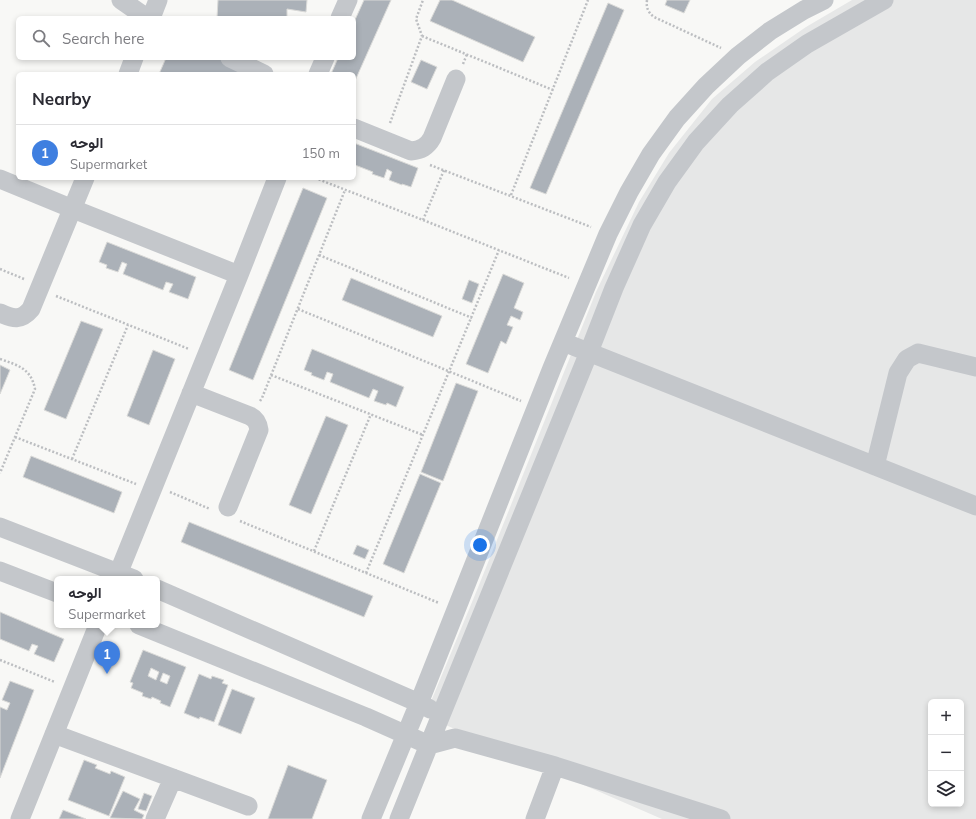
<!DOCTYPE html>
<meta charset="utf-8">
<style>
body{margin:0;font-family:Mulish,Vazirmatn,sans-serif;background:#f2f2f3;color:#2b2b33}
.controls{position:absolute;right:12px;bottom:12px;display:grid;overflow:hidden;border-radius:6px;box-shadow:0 2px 6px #0003}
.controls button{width:36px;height:36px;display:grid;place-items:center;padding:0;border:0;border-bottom:1px solid #e1e1e2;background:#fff;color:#2b2b33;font:20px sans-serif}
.you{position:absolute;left:480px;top:545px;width:14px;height:14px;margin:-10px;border:3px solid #fff;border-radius:50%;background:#1a73e8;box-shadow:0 0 0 6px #1a73e833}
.badge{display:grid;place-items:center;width:26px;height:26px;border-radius:50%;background:#dd6d31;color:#fff;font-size:13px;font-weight:700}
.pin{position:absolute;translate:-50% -33px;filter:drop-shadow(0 1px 2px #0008)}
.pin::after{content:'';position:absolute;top:21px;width:14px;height:12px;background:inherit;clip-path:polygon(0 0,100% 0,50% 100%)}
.popup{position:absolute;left:54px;top:576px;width:106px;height:52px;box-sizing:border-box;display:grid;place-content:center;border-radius:6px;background:#fff;filter:drop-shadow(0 1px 3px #0005);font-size:13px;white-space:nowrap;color:#7c7c81}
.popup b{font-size:15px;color:#2b2b33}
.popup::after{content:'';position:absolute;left:50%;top:100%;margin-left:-8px;border:8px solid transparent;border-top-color:#fff}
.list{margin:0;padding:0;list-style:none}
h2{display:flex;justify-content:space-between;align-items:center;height:52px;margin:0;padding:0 16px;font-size:17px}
h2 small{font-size:13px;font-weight:400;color:#7c7c81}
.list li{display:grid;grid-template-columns:26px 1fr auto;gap:12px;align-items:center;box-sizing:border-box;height:56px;padding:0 16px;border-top:1px solid #e1e1e2}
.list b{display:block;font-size:15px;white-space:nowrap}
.list p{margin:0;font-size:13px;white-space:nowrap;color:#7c7c81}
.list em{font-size:13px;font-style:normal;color:#7c7c81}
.icon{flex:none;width:22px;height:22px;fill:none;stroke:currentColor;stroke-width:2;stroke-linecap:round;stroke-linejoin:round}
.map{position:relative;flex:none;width:976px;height:819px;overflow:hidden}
.search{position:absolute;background:#fff;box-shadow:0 2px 6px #0003;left:16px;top:16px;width:340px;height:44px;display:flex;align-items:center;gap:10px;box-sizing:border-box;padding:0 14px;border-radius:6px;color:#7c7c81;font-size:15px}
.panel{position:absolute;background:#fff;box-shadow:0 2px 6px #0003;left:16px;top:72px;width:340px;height:108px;border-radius:6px}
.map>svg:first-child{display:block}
.built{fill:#e6e7e7;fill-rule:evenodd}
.building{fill:#abb1b8;stroke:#dadad8;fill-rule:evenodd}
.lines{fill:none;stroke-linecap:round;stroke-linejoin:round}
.path{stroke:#bcbec1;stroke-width:2.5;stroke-dasharray:2 2;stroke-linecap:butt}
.minor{stroke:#c4c7cb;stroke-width:19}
</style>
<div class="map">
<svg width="976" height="819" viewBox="0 0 976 819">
<rect width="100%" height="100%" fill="#f8f8f6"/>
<path class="built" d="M852,0H976V819H662L425,716L477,590L596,292L639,202L669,153L712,99L755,62L806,27ZM931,702H961V804H931Z"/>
<path class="building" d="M218,0H307L306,12L287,9V18H217Z
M364,0H391L354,83V74H331L338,58H354V22Z
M440,0H452L535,37L523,62L430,21Z
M667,0H690L684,13L665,5Z
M608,3L624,10L546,194L530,188Z
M166,58H219L256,74H159Z
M421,60L437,67L427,89L411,82Z
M354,143L418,168L411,187L402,184V185L389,180L392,172L387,169L384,178L372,174L373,172L355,165L354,167Z
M303,188L327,198L253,380L229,370Z
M107,242L196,277L188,299L169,292L173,284L166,282L163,290L123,274L127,264L122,262L118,272L106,268L107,265L99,262Z
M503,274L524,283L514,308L523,312L520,320L511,316L507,325L513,327L506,344L501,341L488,373L466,364Z
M351,278L442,316L433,337L342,300Z
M469,280L479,284L472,303L462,299Z
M81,321L103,329L66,419L44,410Z
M312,349L404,387L396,407L387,403L386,405L374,401L378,391L373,389L369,398L330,382L333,374L327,372L324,380L311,375L312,373L304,370Z
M153,350L175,359L149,425L127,416Z
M0,365L10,370L0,394Z
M456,383L478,391L443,481L421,472Z
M326,416L348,425L311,514L289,505Z
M31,456L122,492L114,513L23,477Z
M420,474L441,483L404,573L383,564Z
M189,522L373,596L364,617L181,542Z
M357,545L369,550L365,559L353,554Z
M0,612L64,639L54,662L34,654L38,646L32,644L29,651L0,639Z
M143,650L186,667L170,707L160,703L161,701L152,697L151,699L142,696L143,693L131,688L133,683L130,682ZM151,668L159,672L156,680L148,676ZM163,673L170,676L167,684L160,681Z
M199,674L211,679L212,676L224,680L222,683L228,685L214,722L200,717L199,719L184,713Z
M10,681L34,690L0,778V707L7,710L10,703L2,700Z
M232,689L255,698L241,734L218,725Z
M84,760L97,765L95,768L110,774L111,771L125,777L109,816L68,800Z
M288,765L327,780L312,819H268Z
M123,791L140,799L134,810L144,815L142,819L110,818Z
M144,793L152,796L146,811L138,809Z
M63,810L86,819H59Z"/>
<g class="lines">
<path class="path" d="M647,0C646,8 648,12 654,17L721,48
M422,36L553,90
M463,64L467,54
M390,123L422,36L416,19L423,0
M430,165L591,227
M315,178L423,220L569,278
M511,195L588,0
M423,220L444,170
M319,255L472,318
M0,269L24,279
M56,296L189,349
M298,309L521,401
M0,359C17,365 31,368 35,389L0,473
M271,375L423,435
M260,401L262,398L345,190
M15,437L136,484
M72,459L128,325
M170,492L210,509
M240,521L439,603
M314,551L371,414
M366,573L499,250
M0,660L55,682"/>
<path class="minor" d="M121,0L147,18
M151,18L158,0
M340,18L348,0
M230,58L264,74
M128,74L134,58
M318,74L325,58
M354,128L411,151C421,150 427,147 432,138L456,79
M0,179L73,209L239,275
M0,313C13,319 21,321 31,309L85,178
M563,342L976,506
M191,393L250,416C256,419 258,423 259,430L228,507
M875,466L898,373L907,359L918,353L976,367
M0,527L134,579
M0,571L57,593
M116,579L239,275L277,178
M157,589L419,703L430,709
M139,625L366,717L429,745L455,738L555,766L721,819
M54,734L248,806
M20,819L98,625
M155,819L173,778
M371,819L419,703L552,368L608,234L629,192L651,154L677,118L706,86L738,56L770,31L804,10L824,0
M399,819L441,715L589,352L614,288L642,225L667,182L696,142L730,105L767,72L807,44L884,0
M535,819L555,766"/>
</g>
</svg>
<div class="controls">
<button>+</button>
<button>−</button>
<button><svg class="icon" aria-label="layers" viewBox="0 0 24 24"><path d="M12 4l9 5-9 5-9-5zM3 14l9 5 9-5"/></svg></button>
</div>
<div class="you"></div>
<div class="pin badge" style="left:107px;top:674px;background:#3f7fe0">1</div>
<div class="popup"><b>الوحه</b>Supermarket</div>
<div class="search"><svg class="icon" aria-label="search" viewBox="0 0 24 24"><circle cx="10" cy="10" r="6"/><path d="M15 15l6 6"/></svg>Search here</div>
<section class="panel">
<h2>Nearby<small></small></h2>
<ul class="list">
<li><span class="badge" style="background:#3f7fe0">1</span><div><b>الوحه</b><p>Supermarket</p></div><em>150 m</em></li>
</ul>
</section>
</div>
